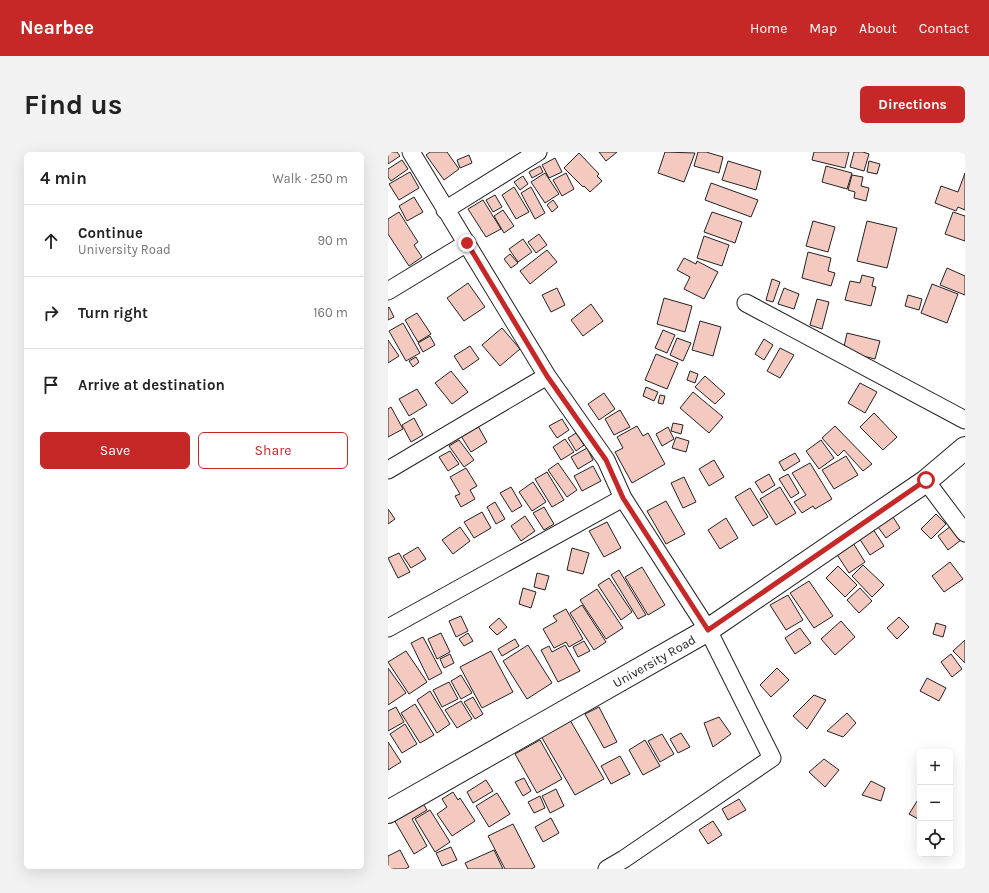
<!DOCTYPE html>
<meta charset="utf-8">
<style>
body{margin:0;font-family:Karla,sans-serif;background:#f2f2f2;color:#222}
.controls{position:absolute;right:12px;bottom:12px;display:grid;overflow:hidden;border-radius:6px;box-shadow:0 4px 16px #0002}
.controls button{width:36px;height:36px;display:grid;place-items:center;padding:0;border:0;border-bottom:1px solid #e0e0e0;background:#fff;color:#222;font:20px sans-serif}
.stop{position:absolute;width:12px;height:12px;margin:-9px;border:3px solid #c62828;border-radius:50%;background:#fff}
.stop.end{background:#c62828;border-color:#fff;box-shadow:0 1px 4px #0008}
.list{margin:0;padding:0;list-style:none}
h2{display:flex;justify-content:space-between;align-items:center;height:52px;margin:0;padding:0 16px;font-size:17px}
h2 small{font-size:13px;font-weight:400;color:#767676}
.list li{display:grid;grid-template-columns:26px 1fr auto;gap:12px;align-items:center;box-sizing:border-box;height:72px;padding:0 16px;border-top:1px solid #e0e0e0}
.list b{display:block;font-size:15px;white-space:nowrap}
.list p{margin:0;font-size:13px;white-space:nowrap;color:#767676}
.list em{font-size:13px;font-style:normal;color:#767676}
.actions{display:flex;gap:8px;padding:12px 16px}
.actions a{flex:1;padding:9px 0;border:1px solid #c62828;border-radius:6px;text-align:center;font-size:14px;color:#c62828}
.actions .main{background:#c62828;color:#fff}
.icon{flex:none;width:22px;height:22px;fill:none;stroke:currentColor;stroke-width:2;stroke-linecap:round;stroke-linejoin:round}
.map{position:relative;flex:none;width:577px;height:717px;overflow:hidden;border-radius:6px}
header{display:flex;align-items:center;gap:24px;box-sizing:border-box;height:56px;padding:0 20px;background:#c62828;color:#fff}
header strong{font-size:19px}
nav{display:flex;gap:22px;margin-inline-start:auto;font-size:14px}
.intro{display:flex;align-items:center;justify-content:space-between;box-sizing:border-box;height:96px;padding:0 24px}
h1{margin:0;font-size:28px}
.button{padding:10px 18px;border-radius:6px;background:#c62828;color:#fff;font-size:14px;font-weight:700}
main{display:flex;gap:24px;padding:0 24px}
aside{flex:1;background:#fff;border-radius:6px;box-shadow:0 4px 16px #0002}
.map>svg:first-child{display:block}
.building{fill:#f3c9c0;stroke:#222}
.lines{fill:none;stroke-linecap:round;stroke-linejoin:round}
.street-casing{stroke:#222;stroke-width:19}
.secondary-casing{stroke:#222;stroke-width:24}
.street{stroke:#fff;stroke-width:17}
.secondary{stroke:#fff;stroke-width:22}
.route{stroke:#c62828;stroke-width:5}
.labels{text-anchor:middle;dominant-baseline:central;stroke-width:3;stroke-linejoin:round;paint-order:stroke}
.street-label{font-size:13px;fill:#222;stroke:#fff}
</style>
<header>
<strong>Nearbee</strong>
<nav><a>Home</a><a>Map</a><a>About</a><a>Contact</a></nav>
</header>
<div class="intro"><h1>Find us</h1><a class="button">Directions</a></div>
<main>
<aside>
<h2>4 min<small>Walk · 250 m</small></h2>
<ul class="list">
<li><svg class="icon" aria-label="ahead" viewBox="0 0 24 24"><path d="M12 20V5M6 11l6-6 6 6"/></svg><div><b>Continue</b><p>University Road</p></div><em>90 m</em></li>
<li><svg class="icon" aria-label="right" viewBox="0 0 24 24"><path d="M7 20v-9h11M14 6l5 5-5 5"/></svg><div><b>Turn right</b></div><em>160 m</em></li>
<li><svg class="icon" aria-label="arrive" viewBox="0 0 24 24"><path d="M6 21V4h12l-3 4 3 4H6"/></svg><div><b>Arrive at destination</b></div></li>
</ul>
<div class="actions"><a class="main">Save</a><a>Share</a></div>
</aside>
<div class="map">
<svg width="577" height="717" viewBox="0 0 577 717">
<rect width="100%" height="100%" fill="#fff"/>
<path class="building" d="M0,0H9L12,4L0,12Z
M42,0H59L71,17L56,28L38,3Z
M211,0H229L218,9Z
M277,0L307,1L296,30L270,21Z
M310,0H318L335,5L331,21L306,14Z
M426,0H461L457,16L424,8Z
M466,0H475L481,2L476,19L462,15Z
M191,1L211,22L209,24L214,29L202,40L196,34L195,35L176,16Z
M81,3L84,11L72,16L69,8Z
M167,6L174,20L161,26L154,13Z
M14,8L20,17L3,29L0,25V17Z
M340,9L373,19L368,38L334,28Z
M481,9L492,12L489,22L479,20Z
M152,14L155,20L144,26L141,20Z
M438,14L464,21L459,37L434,30Z
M22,20L31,36L11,48L1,32Z
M157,21L171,42L157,51L143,30Z
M178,21L186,37L174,44L165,28Z
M577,21V58L570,55L568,59L547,51L553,34L570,40Z
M464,23L475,25L473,34L481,36L478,49L466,46L467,40L460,38Z
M135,24L140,32L132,38L126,30Z
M323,31L370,48L363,65L317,48Z
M126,35L141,60L128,67L114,43Z
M143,35L157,61L147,67L133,41Z
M107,43L114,55L105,60L98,48Z
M26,45L35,60L19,69L11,54Z
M95,48L113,77L98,85L80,57Z
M165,48L170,55L164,60L159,53Z
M115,58L126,74L116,81L106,64Z
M11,60L30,90L26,93L34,105L21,114L0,82V67Z
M324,60L354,70L347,91L316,80Z
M565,60L577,64V89L557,82Z
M425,69L447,75L440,100L418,94Z
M479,69L509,76L499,116L469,109Z
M151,82L159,93L148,101L140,90Z
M316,84L341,93L334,114L309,106Z
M135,87L144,100L130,110L121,97Z
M159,98L169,110L142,132L132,119Z
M420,100L443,106L440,119L447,121L443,134L414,126Z
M122,102L130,111L123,116L116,107Z
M296,106L308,112L309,109L330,120L316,147L296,137L302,125L289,118Z
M559,116L577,124V143L552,133Z
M474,123L486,126L484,134L488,135L483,154L457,148L462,129L472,131Z
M384,127L392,130L385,150L378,148Z
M80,131L97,155L76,169L59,146Z
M544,132L570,142L559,171L533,161Z
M169,136L177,153L163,160L154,143Z
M396,136L411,142L406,157L390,152Z
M520,143L534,147L531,158L517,154Z
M276,146L304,154L297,180L269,172Z
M429,147L441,150L434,177L422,173Z
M203,152L215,169L195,184L183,168Z
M1,155L6,165L0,168V156Z
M29,161L43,182L30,190L17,168Z
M312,169L333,175L325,204L304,198Z
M15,171L32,201L18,209L1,179Z
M114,176L132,197L112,214L94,193Z
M275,178L287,183L279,201L267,196Z
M459,181L492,189L487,207L455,199Z
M42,184L47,193L35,200L30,191Z
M289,186L303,191L295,209L282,203Z
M376,187L385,193L376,208L367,202Z
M0,188L11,204L0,211Z
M82,194L91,207L75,218L66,204Z
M392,196L406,203L392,226L379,219Z
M268,202L290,211L279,237L257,228Z
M28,205L31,210L25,215L21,209Z
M63,219L80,240L64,252L47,231Z
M302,219L310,222L307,231L299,228Z
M317,224L337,242L327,252L307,235Z
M472,231L489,240L477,261L460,251Z
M258,235L270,240L266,249L255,244Z
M29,237L39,253L21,264L11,247Z
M305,240L335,265L321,281L292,256Z
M216,241L227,257L211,268L200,252Z
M272,243L277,244L275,252L270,251Z
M3,255L15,277L0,285V257Z
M232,258L242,275L226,283L217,267Z
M486,261L509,285L495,298L472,275Z
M26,266L35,283L23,290L14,273Z
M174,267L181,278L169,286L161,274Z
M285,271L295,273L293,282L283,279Z
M90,274L99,290L83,300L73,284Z
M249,274L255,284L260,281L277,312L244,331L227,300L235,296L229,285Z
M447,274L484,312L475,319L456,298L450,304L434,286Z
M280,275L286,287L274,294L268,282Z
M188,281L196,293L188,299L180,286Z
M288,285L301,289L298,300L284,296Z
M177,287L186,300L173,308L165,295Z
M71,288L86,308L76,315L61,294Z
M433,288L446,306L431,317L418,299Z
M199,296L205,308L190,317L183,305Z
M62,299L71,312L60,319L51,305Z
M407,301L412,309L396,319L391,310Z
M458,304L470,323L446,337L434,318Z
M326,308L336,325L321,334L311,317Z
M170,311L189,338L179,345L160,318Z
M422,311L444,347L427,357L425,354L414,361L406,350L418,343L404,321Z
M205,314L213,329L194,339L186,324Z
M78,316L89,334L82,338L87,347L73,355L67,344L72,342L62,325Z
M159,320L176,348L164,355L147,327Z
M381,322L387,333L374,341L367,330Z
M400,322L411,341L403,346L391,327Z
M296,325L308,350L295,356L283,331Z
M145,330L158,350L144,359L131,340Z
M123,335L134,354L124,360L112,341Z
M392,335L408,361L388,373L372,347Z
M362,336L380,365L365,374L347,345Z
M278,349L297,382L278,392L259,359Z
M107,350L117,367L108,372L99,355Z
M156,355L166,372L156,378L145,361Z
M0,357L7,367L0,372Z
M94,360L103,376L86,386L76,370Z
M548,362L558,372L543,387L533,377Z
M137,364L147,379L133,389L123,374Z
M505,365L512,376L498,386L490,375Z
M338,366L350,386L332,397L320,378Z
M219,370L233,396L216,405L201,379Z
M563,374L573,388L560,398L550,384Z
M72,375L82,389L65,402L54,388Z
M485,377L496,394L482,403L471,386Z
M465,391L477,410L461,421L448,401Z
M30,395L38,407L23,416L15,404Z
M184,396L201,401L195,422L179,418Z
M11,401L22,420L10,426L0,406Z
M562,410L575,427L556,440L544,424Z
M475,413L496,433L484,445L464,424Z
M450,414L469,433L457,445L438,426Z
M254,415L277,453L260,463L237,425Z
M231,418L258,463L250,467L223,423Z
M149,421L161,424L157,438L146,435Z
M221,426L244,460L233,468L210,433Z
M421,429L445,464L426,476L402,441Z
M135,436L148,440L143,456L131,452Z
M472,436L484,449L471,461L459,448Z
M209,437L235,476L218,487L192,448Z
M400,443L415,468L398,478L382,453Z
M194,453L218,490L206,498L182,461Z
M178,457L195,487L181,495L178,490L166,496L155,477L169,469L165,464Z
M73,464L80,479L68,485L61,469Z
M511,465L521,475L509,487L499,476Z
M111,466L119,475L109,483L101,475Z
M453,469L467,485L447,503L433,487Z
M548,471L558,474L555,485L545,482Z
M412,476L423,491L407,502L397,486Z
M53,481L62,500L49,507L40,487Z
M80,481L85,489L76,494L71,487Z
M35,485L54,521L41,528L23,491Z
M127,487L131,494L114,504L110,497Z
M577,488V511L565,499Z
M196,489L202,499L190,505L185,495Z
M140,493L164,531L139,547L115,509Z
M177,493L192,519L170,530L153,498L161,494L164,500Z
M18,499L39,530L21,542L0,510Z
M103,499L125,540L94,556L72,515Z
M62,502L66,511L56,516L52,507Z
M563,502L574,517L564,525L553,510Z
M0,516L18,541L0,553Z
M389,516L401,528L383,545L372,533Z
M73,523L84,541L73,547L63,529Z
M539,526L558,536L551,549L532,539Z
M61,530L70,547L54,555L45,538Z
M42,539L62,572L49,581L29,548Z
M426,543L438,548L419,577L405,564Z
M85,545L95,562L87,567L76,550Z
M73,549L84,567L69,576L57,558Z
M27,552L46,583L32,591L13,561Z
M8,555L16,570L0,579V559Z
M211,555L229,590L216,596L197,562Z
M459,561L468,571L455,585L439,579Z
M331,565L343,582L325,595L316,571Z
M182,568L216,627L187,643L153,584Z
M17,572L29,592L14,601L2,582Z
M293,581L302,595L290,601L282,587Z
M274,582L286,602L272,610L260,589Z
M152,588L174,627L149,641L127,602Z
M257,588L272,614L255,623L241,598Z
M0,590L13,610L0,618Z
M232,604L242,622L223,632L213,614Z
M436,607L451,618L437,635L421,620Z
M136,626L143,639L135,644L127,630Z
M98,628L105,639L85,651L79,640Z
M483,629L497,636L493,649L474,643Z
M168,637L176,654L162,661L154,644Z
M65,640L70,648L72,646L87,669L64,684L49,662L59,655L54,647Z
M109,641L122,662L101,675L88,654Z
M152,644L157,656L146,661L140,650Z
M531,646H532V668L521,662Z
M351,647L358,658L340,668L334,657Z
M34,650L39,658L24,667L39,694L26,702L5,666Z
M42,658L62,690L47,700L27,667Z
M163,666L171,681L155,690L147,675Z
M325,669L334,683L320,692L311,678Z
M125,672L147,715L143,717H117L100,684Z
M63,695L69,708L54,714L48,701Z
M12,698L21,715L17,717H1L0,714V704Z
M106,698L115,717H80L77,711Z"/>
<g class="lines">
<g class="street-casing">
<path id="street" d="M23,0L159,224L218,308L235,346L320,478L384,606L236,707L219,717
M57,58L150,0
M0,139L79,91
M358,151L577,268
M0,318L159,224
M538,329L577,381
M0,476L235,346"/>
</g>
<g class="secondary-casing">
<g id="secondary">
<path id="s1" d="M0,660L320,478L538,329L577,296"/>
</g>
</g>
<use href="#street" class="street"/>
<use href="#secondary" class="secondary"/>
</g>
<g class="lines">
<path class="route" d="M79,91L159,224L218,308L235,346L320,478L538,328"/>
</g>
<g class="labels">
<g class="street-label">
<text stroke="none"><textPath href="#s1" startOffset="306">University Road</textPath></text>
</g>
</g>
</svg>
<div class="controls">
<button>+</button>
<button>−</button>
<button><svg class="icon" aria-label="locate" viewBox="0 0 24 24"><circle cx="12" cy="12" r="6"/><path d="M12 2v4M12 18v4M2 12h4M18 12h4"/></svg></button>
</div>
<div class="stop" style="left:538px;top:328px"></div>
<div class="stop end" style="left:79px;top:91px"></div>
</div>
</main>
